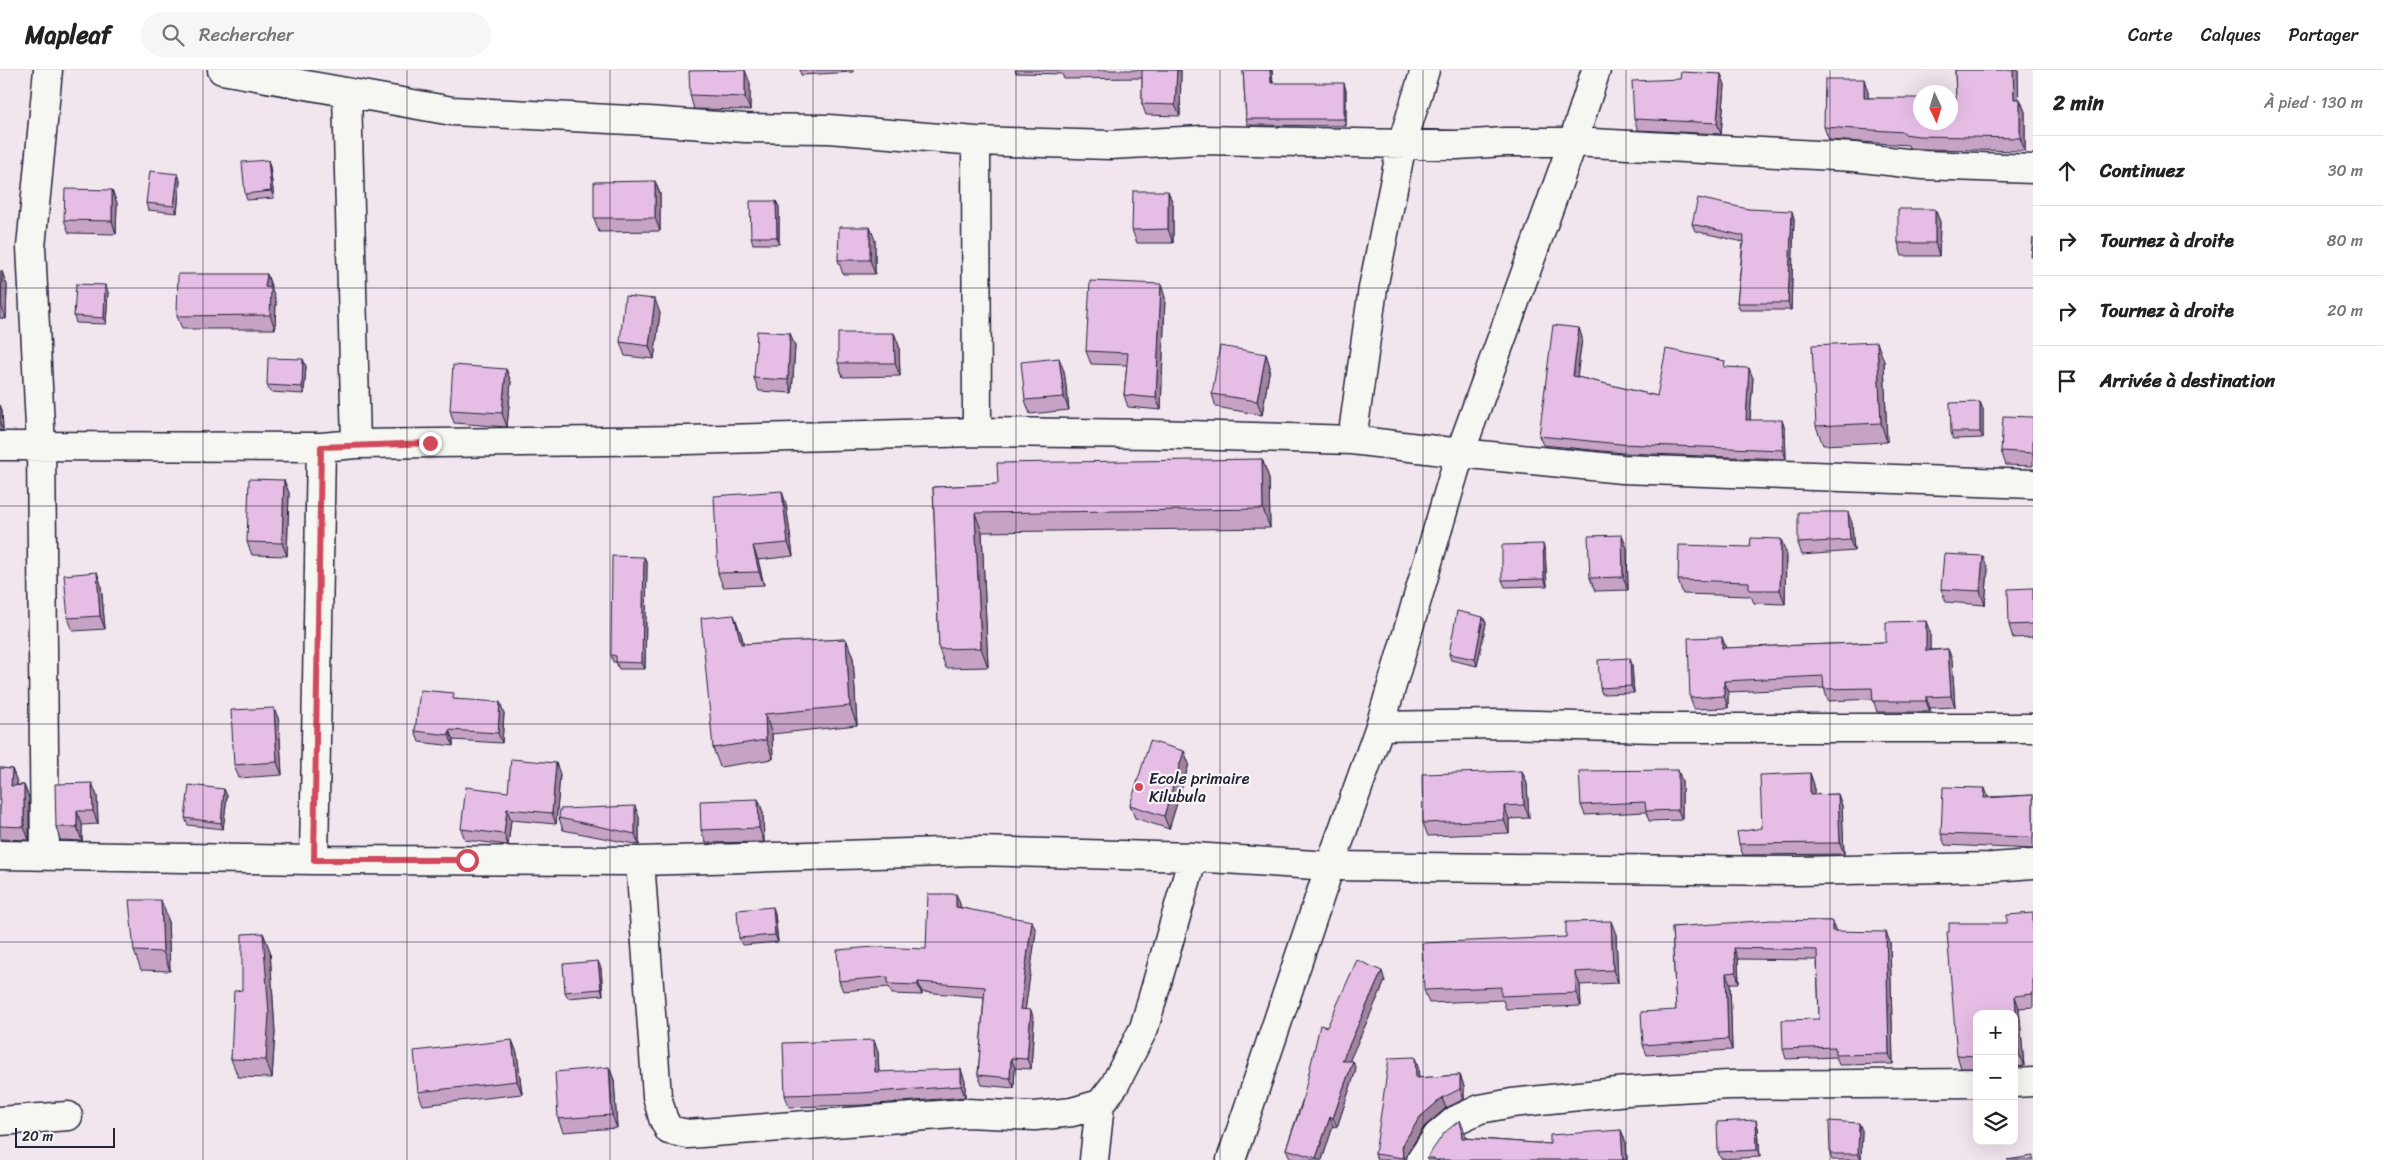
<!DOCTYPE html>
<html lang="fr">
<meta charset="utf-8">
<style>
body{margin:0;font-family:Sriracha,sans-serif;background:#f6f6f6;color:#222}
.controls{position:absolute;right:15px;bottom:15px;display:grid;overflow:hidden;border-radius:10px;box-shadow:0 5px 20px #0002}
.controls button{width:45px;height:45px;display:grid;place-items:center;padding:0;border:0;border-bottom:1px solid #e0e0e0;background:#fff;color:#222;font:25px sans-serif}
.compass{position:absolute;left:1913px;top:15px;width:45px;height:45px;border-radius:50%;background:#fff;box-shadow:0 5px 20px #0002;rotate:176deg}
.scale{position:absolute;left:15px;bottom:12px;width:100px;box-sizing:border-box;padding-left:5px;border:2px solid #22223b;border-top:0;font-size:14px;line-height:18px;white-space:nowrap;color:#22223b;-webkit-text-stroke:4px #f6f6f2;paint-order:stroke}
.stop{position:absolute;width:15px;height:15px;margin:-11px;border:4px solid #d1495b;border-radius:50%;background:#fff}
.stop.end{background:#d1495b;border-color:#fff;box-shadow:0 1px 5px #0008}
.list{margin:0;padding:0;list-style:none}
h2{display:flex;justify-content:space-between;align-items:center;height:65px;margin:0;padding:0 20px;font-size:21px}
h2 small{font-size:16px;font-weight:400;color:#767676}
.list li{display:grid;grid-template-columns:32px 1fr auto;gap:15px;align-items:center;box-sizing:border-box;height:70px;padding:0 20px;border-top:1px solid #e0e0e0}
.list b{display:block;font-size:19px;white-space:nowrap}
.list em{font-size:16px;font-style:normal;color:#767676}
.icon{flex:none;width:28px;height:28px;fill:none;stroke:currentColor;stroke-width:2;stroke-linecap:round;stroke-linejoin:round}
.map{position:relative;flex:none;width:2033px;height:1090px;overflow:hidden}
header{display:flex;align-items:center;gap:30px;box-sizing:border-box;height:70px;padding:0 25px;background:#fff;border-bottom:1px solid #e0e0e0}
header strong{font-size:24px}
nav{display:flex;gap:28px;margin-inline-start:auto;font-size:18px}
.search{width:350px;height:45px;background:#f6f6f6;display:flex;align-items:center;gap:12px;box-sizing:border-box;padding:0 18px;border-radius:28px;color:#767676;font-size:19px}
main{display:flex}
aside{flex:1;background:#fff}
.map>svg:first-child{display:block}
.lines{fill:none;stroke-linecap:round;stroke-linejoin:round}
.minor-casing{stroke:#22223b;stroke-width:31}
.tertiary-casing{stroke:#22223b;stroke-width:31}
.minor{stroke:#f6f6f2;stroke-width:28}
.tertiary{stroke:#f6f6f2;stroke-width:28}
.wall{fill:#c6a3c5;stroke:#22223b}
.shaded-wall{fill:#a184a0;stroke:#22223b}
.building{fill:#e6bde5;stroke:#22223b}
.route{stroke:#d1495b;stroke-width:6}
.grid{fill:none;stroke:#22223b;stroke-width:1;stroke-opacity:0.55}
.poi-dot{fill:#d1495b;stroke:#f6f6f2;stroke-width:2}
.labels{text-anchor:middle;dominant-baseline:central;stroke-width:4.5;stroke-linejoin:round;paint-order:stroke}
.poi-label{font-size:16px;fill:#22223b;stroke:#f6f6f2;text-anchor:start}
</style>
<header>
<strong>Mapleaf</strong>
<div class="search"><svg class="icon" aria-label="search" viewBox="0 0 24 24"><circle cx="10" cy="10" r="6"/><path d="M15 15l6 6"/></svg>Rechercher</div>
<nav><a>Carte</a><a>Calques</a><a>Partager</a></nav>
</header>
<main>
<div class="map">
<svg width="2033" height="1090" viewBox="0 0 2033 1090">
<rect width="100%" height="100%" fill="#f1e5ee"/>
<filter id="ink" filterUnits="userSpaceOnUse"><feTurbulence type="fractalNoise" baseFrequency=".02" numOctaves="2"/><feDisplacementMap in="SourceGraphic" scale="10" xChannelSelector="R" yChannelSelector="G"/><feConvolveMatrix kernelMatrix="1 2 1 2 8 2 1 2 1" color-interpolation-filters="sRGB"/></filter>
<g filter="url(#ink)">
<g class="lines">
<g class="minor-casing">
<path id="minor" d="M222,0L452,41L649,51L745,58L829,59L976,71L1110,75L1202,70L1457,75L1505,72H1573L1854,87L1923,95L2033,99
M347,24L356,374
M976,71L977,362
M1352,370L1373,218L1402,74L1425,0
M0,376L321,377L356,374L687,370L977,362L1155,364L1352,370L1460,383L1622,399L2033,414
M1380,656L1498,654L1657,658H2033
M45,784L41,376L31,177L48,0
M0,785L314,790L640,791L977,781L1193,787L1330,796L1797,801L1993,797L2033,794
M314,790L321,377
M640,791L657,1026L663,1048L669,1060L688,1064L966,1043L1035,1046L1072,1042L1100,1034L1114,1016L1144,958L1193,787
M2014,1013L2033,1012
M0,1051L68,1046
M1094,1090L1100,1034
M1421,1090L1437,1066L1456,1050L1480,1039L1512,1033L1627,1021L1728,1015L1977,1013"/>
</g>
<g class="tertiary-casing">
<path id="tertiary" d="M1231,1090L1330,796L1380,656L1460,383L1573,72L1596,0"/>
</g>
<use href="#minor" class="minor"/>
<use href="#tertiary" class="tertiary"/>
</g>
<path class="wall" d="M800,0H853V2L801,5Z
M1015,0H1181L1180,46L1146,45L1142,34V8L1064,9L1062,4L1016,3Z
M1243,0H1272L1273,13L1346,20V56L1248,55L1246,49Z
M1955,0H2018V29H2020L2025,42V81L1924,79L1909,78L1908,75L1829,70L1824,57L1868,22V28L1956,29Z
M1721,4L1725,15L1721,64L1638,60L1634,49L1680,9Z
M750,13V40L694,39L690,25Z
M270,97L274,128L247,130L245,124Z
M178,104L180,111L177,143L148,140L146,133Z
M655,111L660,124V161L599,162L594,148Z
M112,120L117,133L116,164L69,163L64,150Z
M1168,121L1173,134V173H1137L1132,160Z
M776,131L779,137V174H753L751,167Z
M1748,139L1794,148L1791,240H1740L1737,233L1743,172L1695,161L1692,154Z
M1935,139L1940,152L1939,186H1902L1898,173Z
M875,170V204H843L838,190Z
M0,201L7,215L6,249L0,248Z
M267,204L276,231L275,259H182L177,246Z
M105,215L108,222L106,254L76,253L74,246Z
M1165,227L1161,340L1128,337L1124,325L1127,295L1091,294L1086,281Z
M660,243L654,289L625,286L620,272Z
M1579,258L1582,268L1577,307L1657,326L1727,297L1753,308L1750,350L1785,359L1786,389L1623,383L1543,375L1539,366Z
M894,263L899,276L900,306L843,307L838,293Z
M795,276L792,323L759,321L754,308Z
M1266,284L1270,297L1262,345L1216,337L1212,324Z
M1884,291L1887,372L1823,375L1816,356Z
M306,296L304,324L270,322L267,315Z
M506,299L511,312L507,357L454,353L450,340Z
M1064,301L1069,340L1030,344L1025,330Z
M0,335L2,340L3,360L0,361Z
M1983,339V368L1953,369L1951,362Z
M2033,347V396L2006,395L2001,381Z
M1262,389L1269,408L1270,458L982,462L988,597L946,598L939,579L933,417L998,414Z
M284,410L289,423L287,486L252,485L247,472Z
M786,434L793,486L758,490L764,515L723,517L718,503Z
M1852,453L1854,481L1802,485L1798,473Z
M1622,465L1627,478L1628,520L1595,521L1590,508Z
M1545,481L1547,516L1505,517L1502,510Z
M1786,482L1785,534L1754,533L1751,526L1683,524L1678,510Z
M644,487L647,493L645,599H619L616,592H613L611,585Z
M1988,499L1985,535L1946,532L1941,519Z
M97,502L101,515L105,559L73,561L68,548Z
M2033,518V567L2013,568L2009,555Z
M734,545L741,564L744,574L846,569L853,588L857,655L772,664L773,689L720,697L713,678Z
M1483,547L1486,553L1477,596L1451,590L1449,584Z
M1930,562V580L1948,579L1952,590L1955,637L1930,638V642H1877L1873,629L1828,631L1824,618L1728,622V638L1694,639L1690,628L1726,578L1886,572Z
M1632,595L1634,623L1602,624L1600,618Z
M456,629L504,643L502,673L453,670V676L419,672L415,661Z
M274,638L279,651L282,705L239,708L234,695Z
M1184,681L1189,694L1169,759L1135,748L1130,735Z
M0,698L12,699L17,712V715H24L29,728V770L0,769Z
M1522,701L1527,714L1529,748L1509,749V763L1428,766L1423,753Z
M1810,703L1814,715V725L1838,724L1842,736L1844,784L1743,785L1739,774L1762,758Z
M560,704L556,754L511,750L508,775L465,770L461,759L508,722Z
M1682,711V750L1649,751L1646,742L1585,745L1581,735Z
M92,713L97,726L98,754L82,755V771L60,770L56,757Z
M224,719L227,726L223,759L188,755L185,748Z
M2033,725V779L1945,775L1941,764L1988,727Z
M758,729L763,742L764,772L706,773L701,760Z
M639,747V775L563,760L559,748Z
M956,824L960,834V837L1036,861L1025,940L1034,950L1031,999L1015,998L1014,1018L982,1015L978,1005L984,927L922,922V925L892,924L889,917L843,921L839,911L926,879Z
M773,837L775,844L778,872L742,875L739,868Z
M2033,843V937L2019,938L2024,996L2014,997V944H1977V998H1961L1957,985L2007,853Z
M168,849L170,901L141,900L134,881Z
M1832,851L1835,861L1890,872L1893,994L1839,995L1836,987L1786,989L1783,979L1819,949L1817,890L1738,889L1739,913H1730L1732,980L1647,985L1643,975L1676,940L1672,857Z
M263,863L270,881L275,962L272,1008L238,1007L231,989L242,920Z
M1616,864L1618,913L1580,915L1581,936L1506,939L1503,930L1429,933L1424,920L1566,867Z
M601,898L603,925L568,928L565,922Z
M1385,911L1349,991L1356,1000L1337,1057L1333,1056L1322,1090H1296L1290,1088L1286,1079L1327,957Z
M512,970L517,983L522,1024L423,1035L418,1022Z
M878,982L879,1002L965,1011V1027L864,1035L789,1037L785,1025Z
M609,997L614,1010L617,1058L563,1062L558,1049Z
M1418,997L1419,1008L1460,1005L1464,1016V1029L1446,1038L1424,1057L1408,1082L1406,1090H1377L1375,1084Z
M1758,1057L1760,1087L1721,1089L1718,1082Z
M1621,1060L1626,1073L1627,1090H1428L1427,1088L1465,1063L1466,1068L1550,1074Z
M1862,1060L1861,1090H1832L1830,1084Z"/>
<path class="shaded-wall" d="M745,0L750,13V40L745,27Z
M1177,0H1181L1180,46L1175,35Z
M1270,0H1272L1273,20L1271,13Z
M2013,0H2018L2019,42L2014,29Z
M1721,4L1725,15L1721,64L1717,53Z
M1864,9L1868,22V41L1864,28Z
M1344,13L1346,20V56L1344,49Z
M2020,29L2025,42V81L2020,68Z
M268,90L270,97L274,128L271,121Z
M178,104L180,111L177,143L174,136Z
M655,111L660,124V161L655,148Z
M112,120L117,133L116,164L112,151Z
M1168,121L1173,134V173L1168,159Z
M776,131L779,137V174L777,167Z
M1935,139L1940,152L1939,186L1935,173Z
M1792,141L1794,148L1791,240L1788,233Z
M870,157L875,170V204L870,190Z
M2,201L7,215L6,249L1,236Z
M267,204L276,231L275,259L270,245L265,217Z
M1161,214L1165,227L1161,340L1156,328Z
M105,215L108,222L106,254L104,248Z
M655,229L660,243L654,289L649,276Z
M1579,258L1582,268L1576,315L1573,306Z
M790,263L795,276L792,323L788,310Z
M894,263L899,276L900,306L895,293Z
M1877,272L1884,291L1887,372L1881,353Z
M1266,284L1270,297L1262,345L1257,331Z
M1059,288L1064,301L1069,340L1064,327Z
M303,289L306,296L304,324L302,317Z
M1749,298L1753,308L1749,360L1746,350Z
M506,299L511,312L507,357L502,343Z
M1980,332L1983,339V368L1980,362Z
M0,335L2,340L3,360L0,354Z
M1782,350L1785,359L1786,389L1783,380Z
M1262,389L1269,408L1270,458L1263,439Z
M284,410L289,423L287,486L282,473Z
M782,421L786,434L793,486L788,473Z
M1848,442L1852,453L1854,481L1850,470Z
M975,443L982,462L988,597L981,578Z
M1622,465L1627,478L1628,520L1623,507Z
M1781,469L1786,482L1785,534L1780,520Z
M1543,474L1545,481L1547,516L1544,509Z
M753,476L758,490L764,515L759,502Z
M1983,486L1988,499L1985,535L1980,521Z
M644,487L647,493L645,599L642,593Z
M97,502L101,515L105,559L100,546Z
M734,545L741,564L748,593L741,574Z
M1483,547L1486,553L1477,596L1475,589Z
M1926,551L1930,562V592L1926,581Z
M1722,567L1726,578H1722Z
M846,569L853,588L857,655L850,636Z
M1948,579L1952,590L1955,637L1951,626Z
M1630,588L1632,595L1634,623L1631,616Z
M1724,611L1728,622V638L1724,626Z
M1926,627L1930,638V642L1926,631Z
M500,632L504,643L502,673L498,663Z
M274,638L279,651L282,705L277,692Z
M765,644L772,664L773,689L766,670Z
M449,660L453,670V676L449,665Z
M1184,681L1189,694L1169,759L1164,746Z
M556,693L560,704L556,754L552,743Z
M12,699L17,712L16,729L11,716Z
M1678,700L1682,711V750L1678,740Z
M1522,701L1527,714L1529,748L1524,735Z
M1810,703L1814,715V737L1810,725Z
M92,713L97,726L98,754L93,741Z
M24,715L29,728V770L24,757Z
M1985,718L1989,730L1984,728Z
M224,719L227,726L223,759L221,753Z
M1838,724L1842,736L1844,784L1840,773Z
M758,729L763,742L764,772L759,758Z
M635,736L639,747V775L635,764Z
M1504,736L1509,749V763L1504,750Z
M507,739L511,750L508,775L504,764Z
M77,741L82,755V771L77,757Z
M956,824L960,834V846L956,837Z
M161,830L168,849L170,901L163,882Z
M773,837L775,844L778,872L775,865Z
M1032,851L1036,861L1024,949L1020,939Z
M1611,851L1616,864L1618,913L1613,900Z
M1832,851L1836,862L1832,861Z
M1886,862L1890,872L1893,994L1889,984Z
M263,863L270,881L275,962L272,1008L266,990Z
M1734,878L1738,889L1739,913L1736,902Z
M598,891L601,898L603,925L601,919Z
M1382,901L1385,911L1345,1001L1342,991Z
M1575,902L1580,915L1581,936L1576,923Z
M1726,903L1730,913L1732,980L1728,969Z
M918,912L922,922V925L918,915Z
M2015,926L2019,938L2024,996L2019,984Z
M1031,940L1034,950L1031,999L1027,989Z
M512,970L517,983L522,1024L517,1011Z
M874,970L878,982L879,1014L875,1002Z
M1415,987L1418,997L1419,1018L1416,1008Z
M1011,988L1015,998L1014,1018L1010,1008Z
M1353,991L1356,1000L1337,1057L1333,1048Z
M609,997L614,1010L617,1058L612,1045Z
M961,999L965,1011V1027L961,1016Z
M1460,1005L1464,1016V1029L1460,1019Z
M1442,1028L1446,1038L1424,1057L1408,1082L1406,1090H1405L1402,1079L1404,1072L1420,1047Z
M1330,1047L1333,1056L1322,1090H1317L1316,1088Z
M1460,1050L1465,1063L1467,1081L1462,1068Z
M1756,1050L1758,1057L1760,1087L1757,1080Z
M1859,1053L1862,1060L1861,1090L1858,1084Z
M1621,1060L1626,1073L1627,1090H1623Z"/>
<path class="building" d="M745,0V27L690,25L689,1Z
M1142,0H1177L1175,35L1142,34Z
M1243,0H1270L1271,13H1344V49H1246Z
M1955,0H2013L2014,29H2020V68L1919,66L1904,64V62L1824,57L1825,9H1864V28H1920V52H1950V29H1956Z
M1681,2L1721,4L1717,53L1634,49L1632,11L1680,9Z
M268,90L271,121L245,124L242,92Z
M150,101L178,104L174,136L146,133Z
M655,111V148H594V112Z
M65,119L112,120V151L64,150Z
M1133,121H1168V159L1132,160Z
M1698,128L1748,139L1792,141L1788,233H1737L1744,166L1692,154Z
M750,131H776L777,167H751Z
M1898,139H1935V173H1898Z
M839,157H870V190H838Z
M2033,168V186H2031Z
M0,201H2L1,236L0,235Z
M178,204H267L265,217L271,218L270,245L177,246Z
M1090,211L1161,214L1156,328L1124,325L1128,283L1086,281Z
M76,214L105,215L104,248L74,246Z
M625,226L655,229L649,276L620,272Z
M1553,255L1579,258L1573,306L1657,326L1666,279L1725,291L1724,297L1749,298L1746,350H1782L1783,380L1620,374L1539,366Z
M757,261L790,263L788,310L754,308Z
M838,263H894L895,293H838Z
M1877,272L1881,353L1816,356L1812,275Z
M1220,276L1266,284L1257,331L1212,324Z
M268,288L303,289L302,317L267,315Z
M1059,288L1064,327L1025,330L1021,292Z
M453,295L506,299L502,343L450,340Z
M1980,332V362H1951L1950,333Z
M2003,346L2033,347V383L2001,381Z
M1262,389L1263,439L975,443L981,578L939,579L933,417L998,414L997,393Z
M249,409L284,410L282,473L247,472Z
M782,421L788,473L753,476L759,502L718,503L714,426Z
M1798,442H1848L1850,470L1798,473Z
M1622,465L1623,507L1590,508L1588,466Z
M1751,468L1781,469L1780,520H1749V512L1678,510L1679,475L1750,477Z
M1543,474L1544,509L1502,510V475Z
M1944,484L1983,486L1980,521L1941,519Z
M612,486L644,487L642,593L616,592V586L611,585Z
M97,502L100,546L68,548L64,505Z
M2033,518V554L2009,555L2008,519Z
M1457,541L1483,547L1475,589L1449,584Z
M734,545L741,574L846,569L850,636L765,644L766,670L713,678L701,548Z
M1926,551V581L1948,579L1951,626L1926,627V631H1873L1872,618L1824,619L1823,606L1724,611V626L1690,628L1688,568L1722,567V578L1886,572V552Z
M1630,588L1631,616L1600,618L1598,590Z
M420,620L454,623L453,629L500,632L498,663L449,660V665L415,661Z
M274,638L277,692L234,695L231,640Z
M1150,671L1184,681L1164,746L1130,735Z
M511,689L556,693L552,743L507,739L504,764L461,759L466,717L508,722Z
M0,698L12,699L11,716L24,715V757L0,756Z
M1678,700V740L1646,741L1645,732L1581,735L1579,701Z
M1522,701L1524,735L1504,736V750L1423,753L1422,704Z
M1810,703V725L1838,724L1840,773L1739,774L1737,762L1762,758L1760,705Z
M92,713L93,741H77V757H56L55,714Z
M189,715L224,719L221,753L185,748Z
M1943,717L1985,718L1984,728L2033,725V768L2028,767L1941,764Z
M758,729L759,758L701,760L700,731Z
M635,736V764L559,748L560,739Z
M928,824H956V837L1032,851L1020,939L1031,940L1027,989L1011,988L1010,1008L978,1005L985,917L918,912V915L888,914V907L839,911L837,880L874,877L926,879Z
M129,830H161L163,882L134,881Z
M773,837L775,865L739,868L737,840Z
M2033,843V924L2015,926L2019,984H2014V944H1977V986L1957,985L1947,862H1949V853H2007V845Z
M1772,850L1832,851V861L1886,862L1889,984L1835,985V977L1783,979L1782,950L1819,949L1817,880L1734,878L1736,902L1726,903L1728,969L1643,975L1641,942L1676,940L1672,857Z
M1611,851L1613,900L1575,902L1576,923L1501,926V917L1424,920L1422,873L1566,867V852Z
M263,863L269,944L266,990L231,989L234,921L242,920V864Z
M1357,890L1382,901L1342,991H1353L1333,1048L1330,1047L1316,1088L1286,1079L1301,1037L1320,955L1327,957Z
M598,891L601,919L565,922L563,894Z
M512,970L517,1011L418,1022L414,981Z
M874,970L875,1002L961,999V1016L860,1023L785,1025L783,973Z
M1415,987L1416,1008L1460,1005V1019L1442,1028L1420,1047L1404,1072L1402,1079L1404,1088L1375,1084L1389,988Z
M609,997L612,1045L558,1049L555,1002Z
M1460,1050L1462,1068L1550,1074V1065L1621,1060L1623,1090H1434V1088H1427L1444,1063Z
M1756,1050L1757,1080L1718,1082L1717,1052Z
M1829,1051L1859,1053L1858,1084H1830Z
M2033,1086V1090H2007Z"/>
</g>
<g class="lines" filter="url(#ink)">
<path class="route" d="M430,373L321,377L314,790H467"/>
</g>
<path class="grid" d="M203,0V1090M407,0V1090M610,0V1090M813,0V1090M1016,0V1090M1220,0V1090M1423,0V1090M1626,0V1090M1830,0V1090M0,218H2033M0,436H2033M0,654H2033M0,872H2033"/>
<circle class="poi-dot" cx="1139" cy="717" r="5"/>
<g class="labels">
<g class="poi-label">
<text x="1149" y="708">Ecole primaire<tspan x="1149" dy="18">Kilubula</tspan></text>
</g>
</g>
</svg>
<div class="controls">
<button>+</button>
<button>−</button>
<button><svg class="icon" aria-label="layers" viewBox="0 0 24 24"><path d="M12 4l9 5-9 5-9-5zM3 14l9 5 9-5"/></svg></button>
</div>
<svg class="compass" viewBox="-18 -18 36 36"><path d="M0-13l5 13h-10z" fill="#e53935"/><path d="M0 13l5-13h-10z" fill="#767676"/></svg>
<div class="scale">20 m</div>
<div class="stop" style="left:467px;top:790px"></div>
<div class="stop end" style="left:430px;top:373px"></div>
</div>
<aside>
<h2>2 min<small>À pied · 130 m</small></h2>
<ul class="list">
<li><svg class="icon" aria-label="ahead" viewBox="0 0 24 24"><path d="M12 20V5M6 11l6-6 6 6"/></svg><div><b>Continuez</b></div><em>30 m</em></li>
<li><svg class="icon" aria-label="right" viewBox="0 0 24 24"><path d="M7 20v-9h11M14 6l5 5-5 5"/></svg><div><b>Tournez à droite</b></div><em>80 m</em></li>
<li><svg class="icon" aria-label="right" viewBox="0 0 24 24"><path d="M7 20v-9h11M14 6l5 5-5 5"/></svg><div><b>Tournez à droite</b></div><em>20 m</em></li>
<li><svg class="icon" aria-label="arrive" viewBox="0 0 24 24"><path d="M6 21V4h12l-3 4 3 4H6"/></svg><div><b>Arrivée à destination</b></div></li>
</ul>
</aside>
</main>
